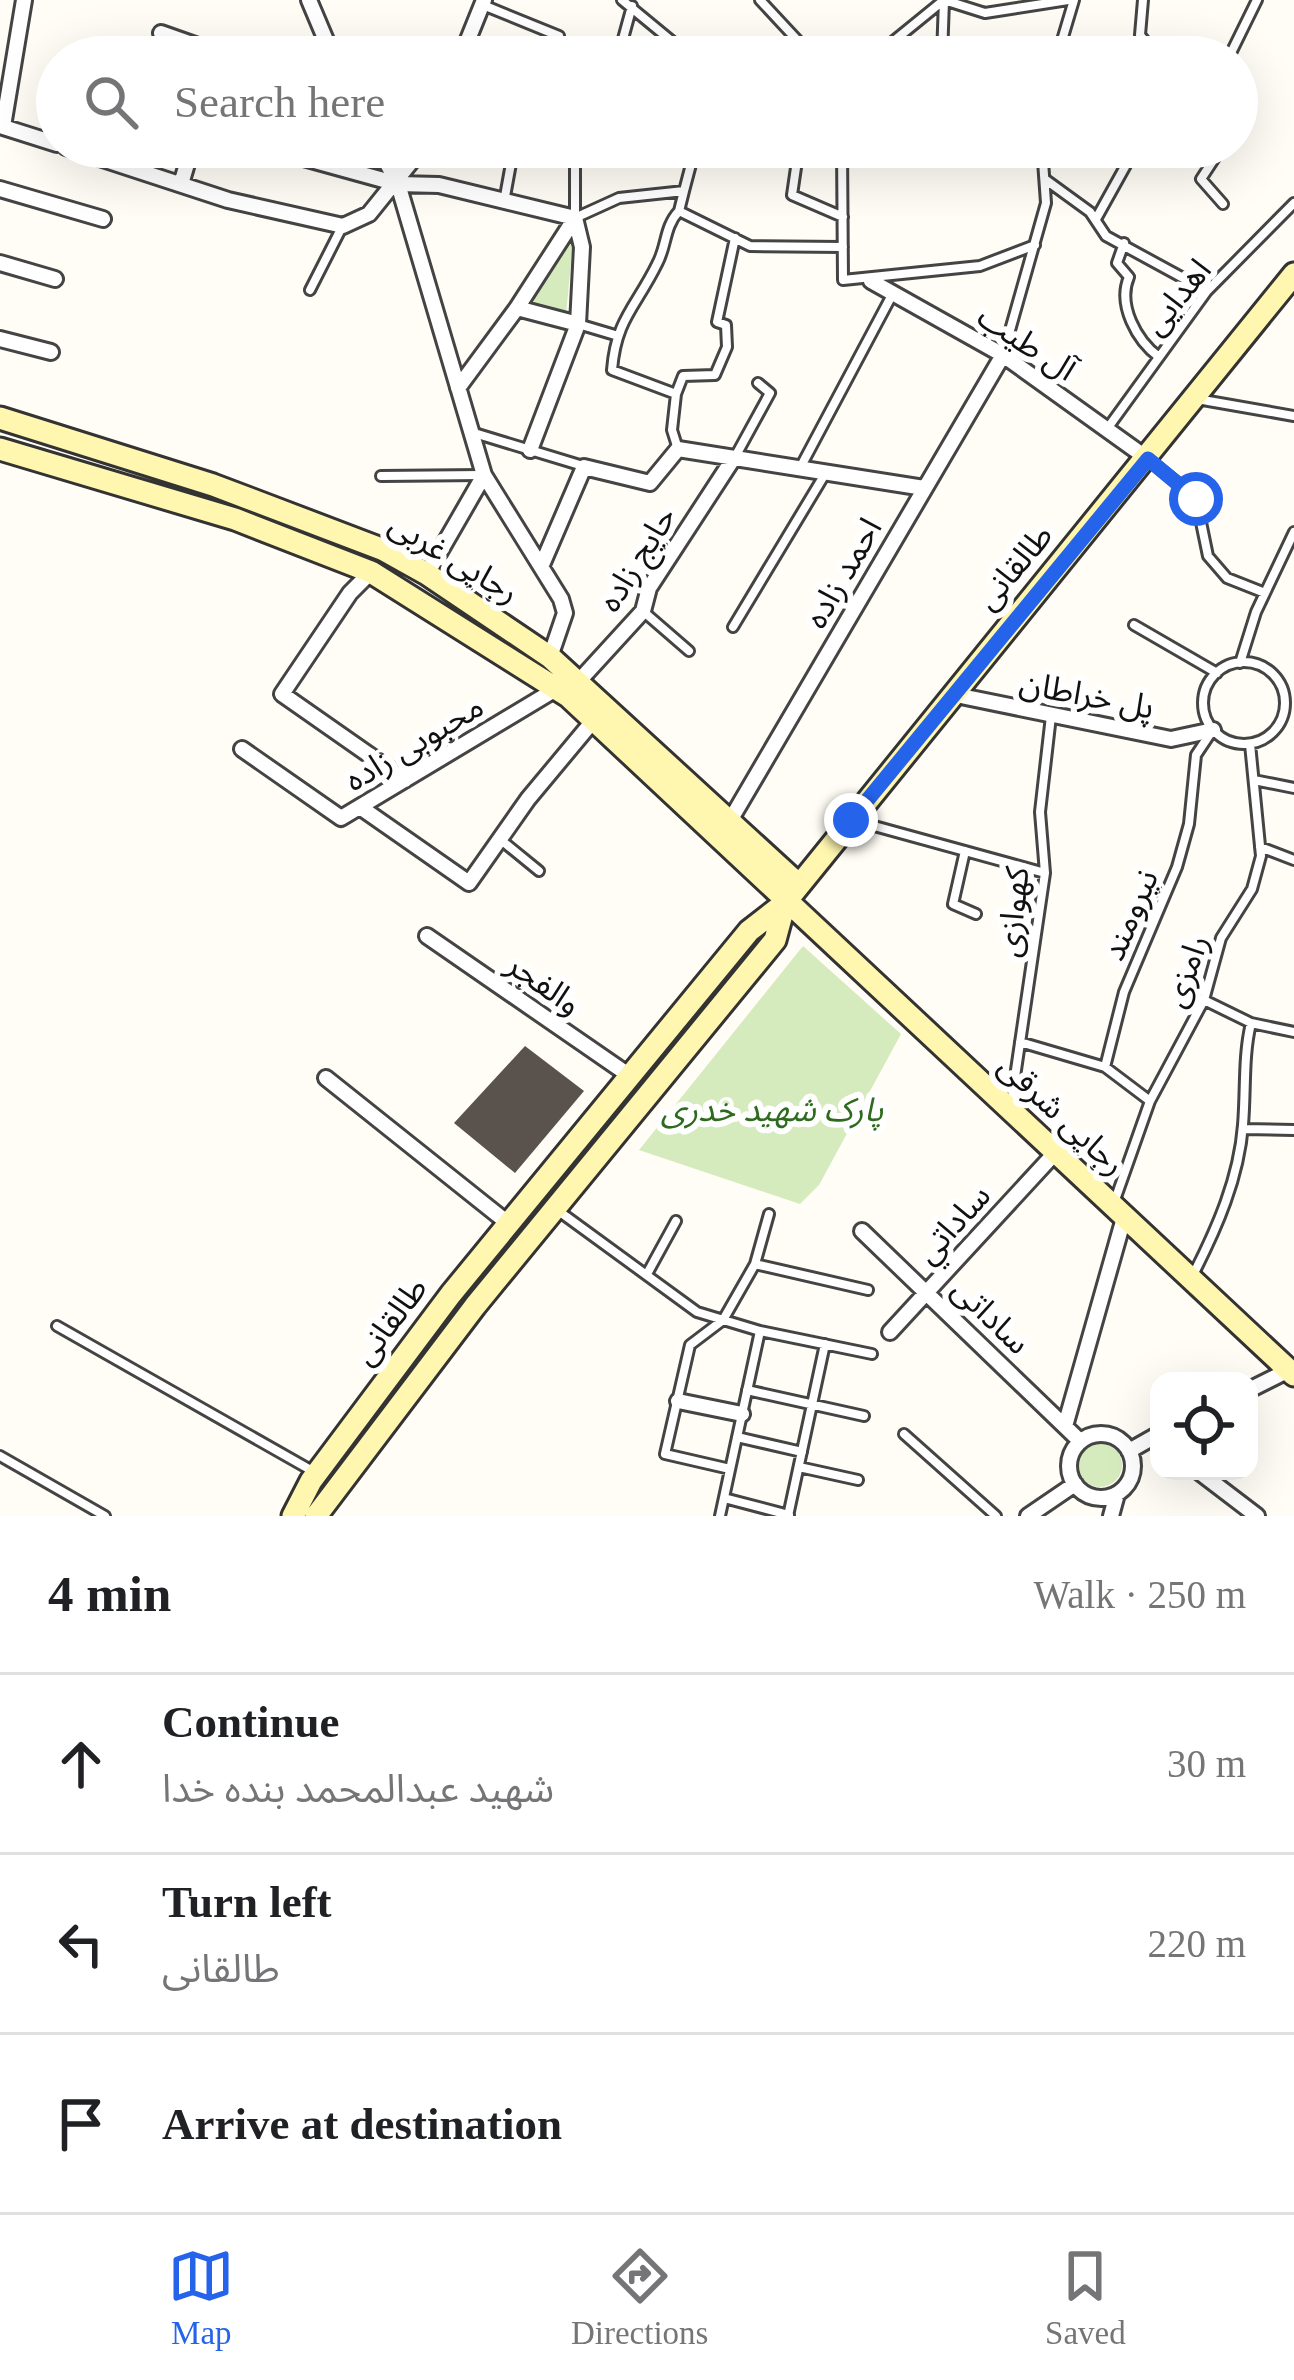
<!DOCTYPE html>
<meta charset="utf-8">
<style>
body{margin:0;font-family:"Times New Roman","Noto Sans Arabic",serif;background:#f6f6f6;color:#202124}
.controls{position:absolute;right:36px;bottom:36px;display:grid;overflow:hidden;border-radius:24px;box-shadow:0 12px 48px #0002}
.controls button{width:108px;height:108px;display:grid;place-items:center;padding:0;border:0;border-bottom:3px solid #e0e0e0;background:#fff;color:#202124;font:60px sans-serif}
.stop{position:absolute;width:36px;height:36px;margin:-27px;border:9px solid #2563eb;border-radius:50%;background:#fff}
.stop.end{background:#2563eb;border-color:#fff;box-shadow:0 3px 12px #0008}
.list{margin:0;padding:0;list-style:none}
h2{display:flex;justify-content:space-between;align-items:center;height:156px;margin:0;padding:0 48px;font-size:51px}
h2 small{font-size:39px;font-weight:400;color:#757577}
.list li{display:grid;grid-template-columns:78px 1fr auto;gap:36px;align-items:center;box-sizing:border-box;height:180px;padding:0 48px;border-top:3px solid #e0e0e0}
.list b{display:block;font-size:45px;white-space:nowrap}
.list p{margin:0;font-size:39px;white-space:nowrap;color:#757577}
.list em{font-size:39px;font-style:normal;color:#757577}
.icon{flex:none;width:66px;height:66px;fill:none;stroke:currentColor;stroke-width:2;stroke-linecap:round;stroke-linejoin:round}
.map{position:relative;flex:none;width:1294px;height:1516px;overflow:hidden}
.search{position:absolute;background:#fff;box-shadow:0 12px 48px #0002;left:36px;right:36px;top:36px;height:132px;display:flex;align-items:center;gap:30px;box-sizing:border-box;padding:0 42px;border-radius:66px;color:#757577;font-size:45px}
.sheet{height:696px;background:#fff}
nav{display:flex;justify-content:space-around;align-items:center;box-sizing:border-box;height:168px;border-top:3px solid #e0e0e0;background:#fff;font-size:33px;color:#757577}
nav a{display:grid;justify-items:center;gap:6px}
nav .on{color:#2563eb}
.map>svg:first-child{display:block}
.green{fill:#d5ebbd}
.building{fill:#5a524d}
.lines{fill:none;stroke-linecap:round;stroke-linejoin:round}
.lane-casing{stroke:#444;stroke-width:14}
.street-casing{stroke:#444;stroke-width:20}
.secondary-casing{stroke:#333;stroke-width:27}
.lane{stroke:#fff;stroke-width:8}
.street{stroke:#fff;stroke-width:14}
.secondary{stroke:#fff6b0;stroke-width:21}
.route{stroke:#2563eb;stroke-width:15}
.labels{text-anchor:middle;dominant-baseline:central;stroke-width:12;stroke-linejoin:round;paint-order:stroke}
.street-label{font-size:33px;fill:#111;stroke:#fff}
.park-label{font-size:33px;font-style:italic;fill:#2f6b1f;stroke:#fff}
</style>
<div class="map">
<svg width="1294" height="1516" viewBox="0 0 1294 1516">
<rect width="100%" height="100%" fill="#fffdf5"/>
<path class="green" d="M566,242L573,243L566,314L532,304Z
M803,946L901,1034L819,1185L800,1204L639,1150Z
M1078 1465a22 22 0 1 1 44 0a22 22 0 1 1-44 0Z"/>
<path class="building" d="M525,1046L584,1091L515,1173L454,1123Z"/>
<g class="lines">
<g class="lane-casing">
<path id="lane" d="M622,0L691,57
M760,0L813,57
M1143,0L1140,35L1158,57
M483,5L559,36
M618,57L632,6
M874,57L944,0
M942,57L944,0L985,13L1068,0
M1057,57L1074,0
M1229,57L1257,0
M575,147V218L619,198L684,191L679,211L750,246L843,247
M799,147L792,195L843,217
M842,147L843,280L980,266L1035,245
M915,147L1041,160
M1222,147L1201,179L1223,204
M694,153L709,147
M1046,180L1090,212L1106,236L1207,291
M684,191L694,153L688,147
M504,202L514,147
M679,211C664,227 667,246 657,264C636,307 616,319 612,370L676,394L683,376L715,375L727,347L726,325L717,322L735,238
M1096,219L1136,147
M1124,243L1117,263L1129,277C1117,305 1137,341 1159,357
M310,290L342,227
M578,324L615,335
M1003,355L1046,203L1042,147
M676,394L672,430L678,449
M1197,399L1294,416
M1107,429L1207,291L1294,203
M471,432L583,466
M735,457L770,393L758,383
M1148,459L1196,498L1208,556L1227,578L1265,593
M800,468L892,295
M381,476L482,475
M644,612L689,651
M1134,625L1217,673
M733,627L825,474
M1203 703a41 41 0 1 1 82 0a41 41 0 1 1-82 0Z
M1240,663L1256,612L1294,532
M1254,780L1294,788
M856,821L1045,873
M501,840L539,871
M1260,847L1294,860
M965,851L953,904L976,914
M1204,1000L1251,1023L1294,1032
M1020,1042L1105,1067L1150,1101
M1105,1067L1124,992L1177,867L1189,824L1196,755L1212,731
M1011,1104L1045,873L1040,812L1051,716
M1243,1129L1294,1130
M1115,1200L1150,1101L1204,1000L1221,938L1252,889L1261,856L1250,744
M560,1212L697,1312L760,1331L720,1516
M755,1264L868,1290
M647,1274L676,1221
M1193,1275C1217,1228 1239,1178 1243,1125C1246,1089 1243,1057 1251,1023
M57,1326L316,1473
M760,1331L872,1354
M747,1390L864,1416
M904,1434L996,1516
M737,1437L802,1452
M0,1456L105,1516
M799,1467L858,1480
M730,1469L665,1454L690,1345L723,1320L755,1264L769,1214
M724,1498L789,1515
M788,1516L825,1344"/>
</g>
<g class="street-casing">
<path id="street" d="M309,0L333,57
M161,33L229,57
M461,57L484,0
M0,126L57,144
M3,126L24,0
M66,147L228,200L343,226L369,214L423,147
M264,147L398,184L439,185L575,218
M378,147L398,184L484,475L561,599L565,613L550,657
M181,184L192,147
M0,189L103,219
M0,263L55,279
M871,281L1003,355L1148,459
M0,339L51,352
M458,388L517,308
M530,450L578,324L517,308L575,218L582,247L578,324
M541,567L584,467L650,483L678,449L924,488
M371,572L350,593L282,694L405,780
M427,574L484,475
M579,681L643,611L649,588L733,459
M951,694L1171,739L1213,730
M242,749L341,818L556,689
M360,807L469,883L528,799L593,721
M731,819L1003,355
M427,936L630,1076
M326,1078L509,1224
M862,1231L1080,1441
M890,1332L1055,1153
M1249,1390L1293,1368
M678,1401L742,1414
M1065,1426L1124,1218
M1069 1466a32 32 0 1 1 64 0a32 32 0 1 1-64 0Z
M1129,1451L1159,1434
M1198,1471L1257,1516
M1028,1516L1075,1484
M1111,1516L1117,1494"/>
</g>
<g class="secondary-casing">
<path id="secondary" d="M0,418L213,485L384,550L427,574L550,657L799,885
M0,449L235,519L371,572L568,696L1294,1375
M793,893L1294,274
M293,1516L311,1481L451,1294L749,931L785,903L775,940L475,1306L316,1516"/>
</g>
<use href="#lane" class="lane"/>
<use href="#street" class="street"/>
<use href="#secondary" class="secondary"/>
</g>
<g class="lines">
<path class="route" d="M851,820L1148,459L1196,499"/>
</g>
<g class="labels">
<g class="street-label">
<text transform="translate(1177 297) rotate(-51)">اهدایی</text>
<text transform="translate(1027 343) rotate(33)">آل طیب</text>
<text transform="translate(454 558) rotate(31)">رجایی غربی</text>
<text transform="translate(637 559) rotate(-58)">حایج زاده</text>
<text transform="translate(1014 567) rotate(-50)">طالقانی</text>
<text transform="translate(843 573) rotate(-60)">احمد زاده</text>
<text transform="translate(1087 695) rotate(11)">پل خراطان</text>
<text transform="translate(414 743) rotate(-31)">محبوبی زاده</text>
<text transform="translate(1013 912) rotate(-84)">کهوازی</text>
<text transform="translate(1130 915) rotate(-67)">نیرومند</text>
<text transform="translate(1186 971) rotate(-70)">رامزی</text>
<text transform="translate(544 984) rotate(35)">والفجر</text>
<text transform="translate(1062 1115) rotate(43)">رجایی شرقی</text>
<text transform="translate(953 1224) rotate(-48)">ساداتي</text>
<text transform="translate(991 1316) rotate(44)">ساداتی</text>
<text transform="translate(390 1321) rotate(-53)">طالقانی</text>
</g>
<g class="park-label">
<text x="772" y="1110">پارک شهید خدری</text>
</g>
</g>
</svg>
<div class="controls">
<button><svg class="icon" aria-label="locate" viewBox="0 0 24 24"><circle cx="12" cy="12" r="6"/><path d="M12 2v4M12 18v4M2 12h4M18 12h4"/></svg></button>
</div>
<div class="stop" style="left:1196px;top:499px"></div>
<div class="stop end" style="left:851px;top:820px"></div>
<div class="search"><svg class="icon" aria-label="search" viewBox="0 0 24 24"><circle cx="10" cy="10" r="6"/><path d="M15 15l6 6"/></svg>Search here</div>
</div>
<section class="sheet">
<h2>4 min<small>Walk · 250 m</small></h2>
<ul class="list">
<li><svg class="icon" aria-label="ahead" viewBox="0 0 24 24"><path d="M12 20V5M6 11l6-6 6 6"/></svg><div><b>Continue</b><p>شهید عبدالمحمد بنده خدا</p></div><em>30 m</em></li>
<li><svg class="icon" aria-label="left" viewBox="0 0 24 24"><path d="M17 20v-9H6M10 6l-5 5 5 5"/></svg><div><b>Turn left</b><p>طالقانی</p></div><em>220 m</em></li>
<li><svg class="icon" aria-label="arrive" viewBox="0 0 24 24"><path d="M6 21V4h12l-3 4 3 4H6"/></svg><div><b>Arrive at destination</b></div></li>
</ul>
</section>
<nav>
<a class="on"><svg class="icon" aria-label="map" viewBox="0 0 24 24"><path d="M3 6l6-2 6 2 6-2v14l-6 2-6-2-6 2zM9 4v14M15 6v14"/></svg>Map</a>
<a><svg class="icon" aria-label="directions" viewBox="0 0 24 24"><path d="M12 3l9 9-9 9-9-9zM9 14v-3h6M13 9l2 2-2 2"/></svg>Directions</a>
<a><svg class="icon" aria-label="saved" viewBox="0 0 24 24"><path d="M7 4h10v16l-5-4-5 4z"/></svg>Saved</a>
</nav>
